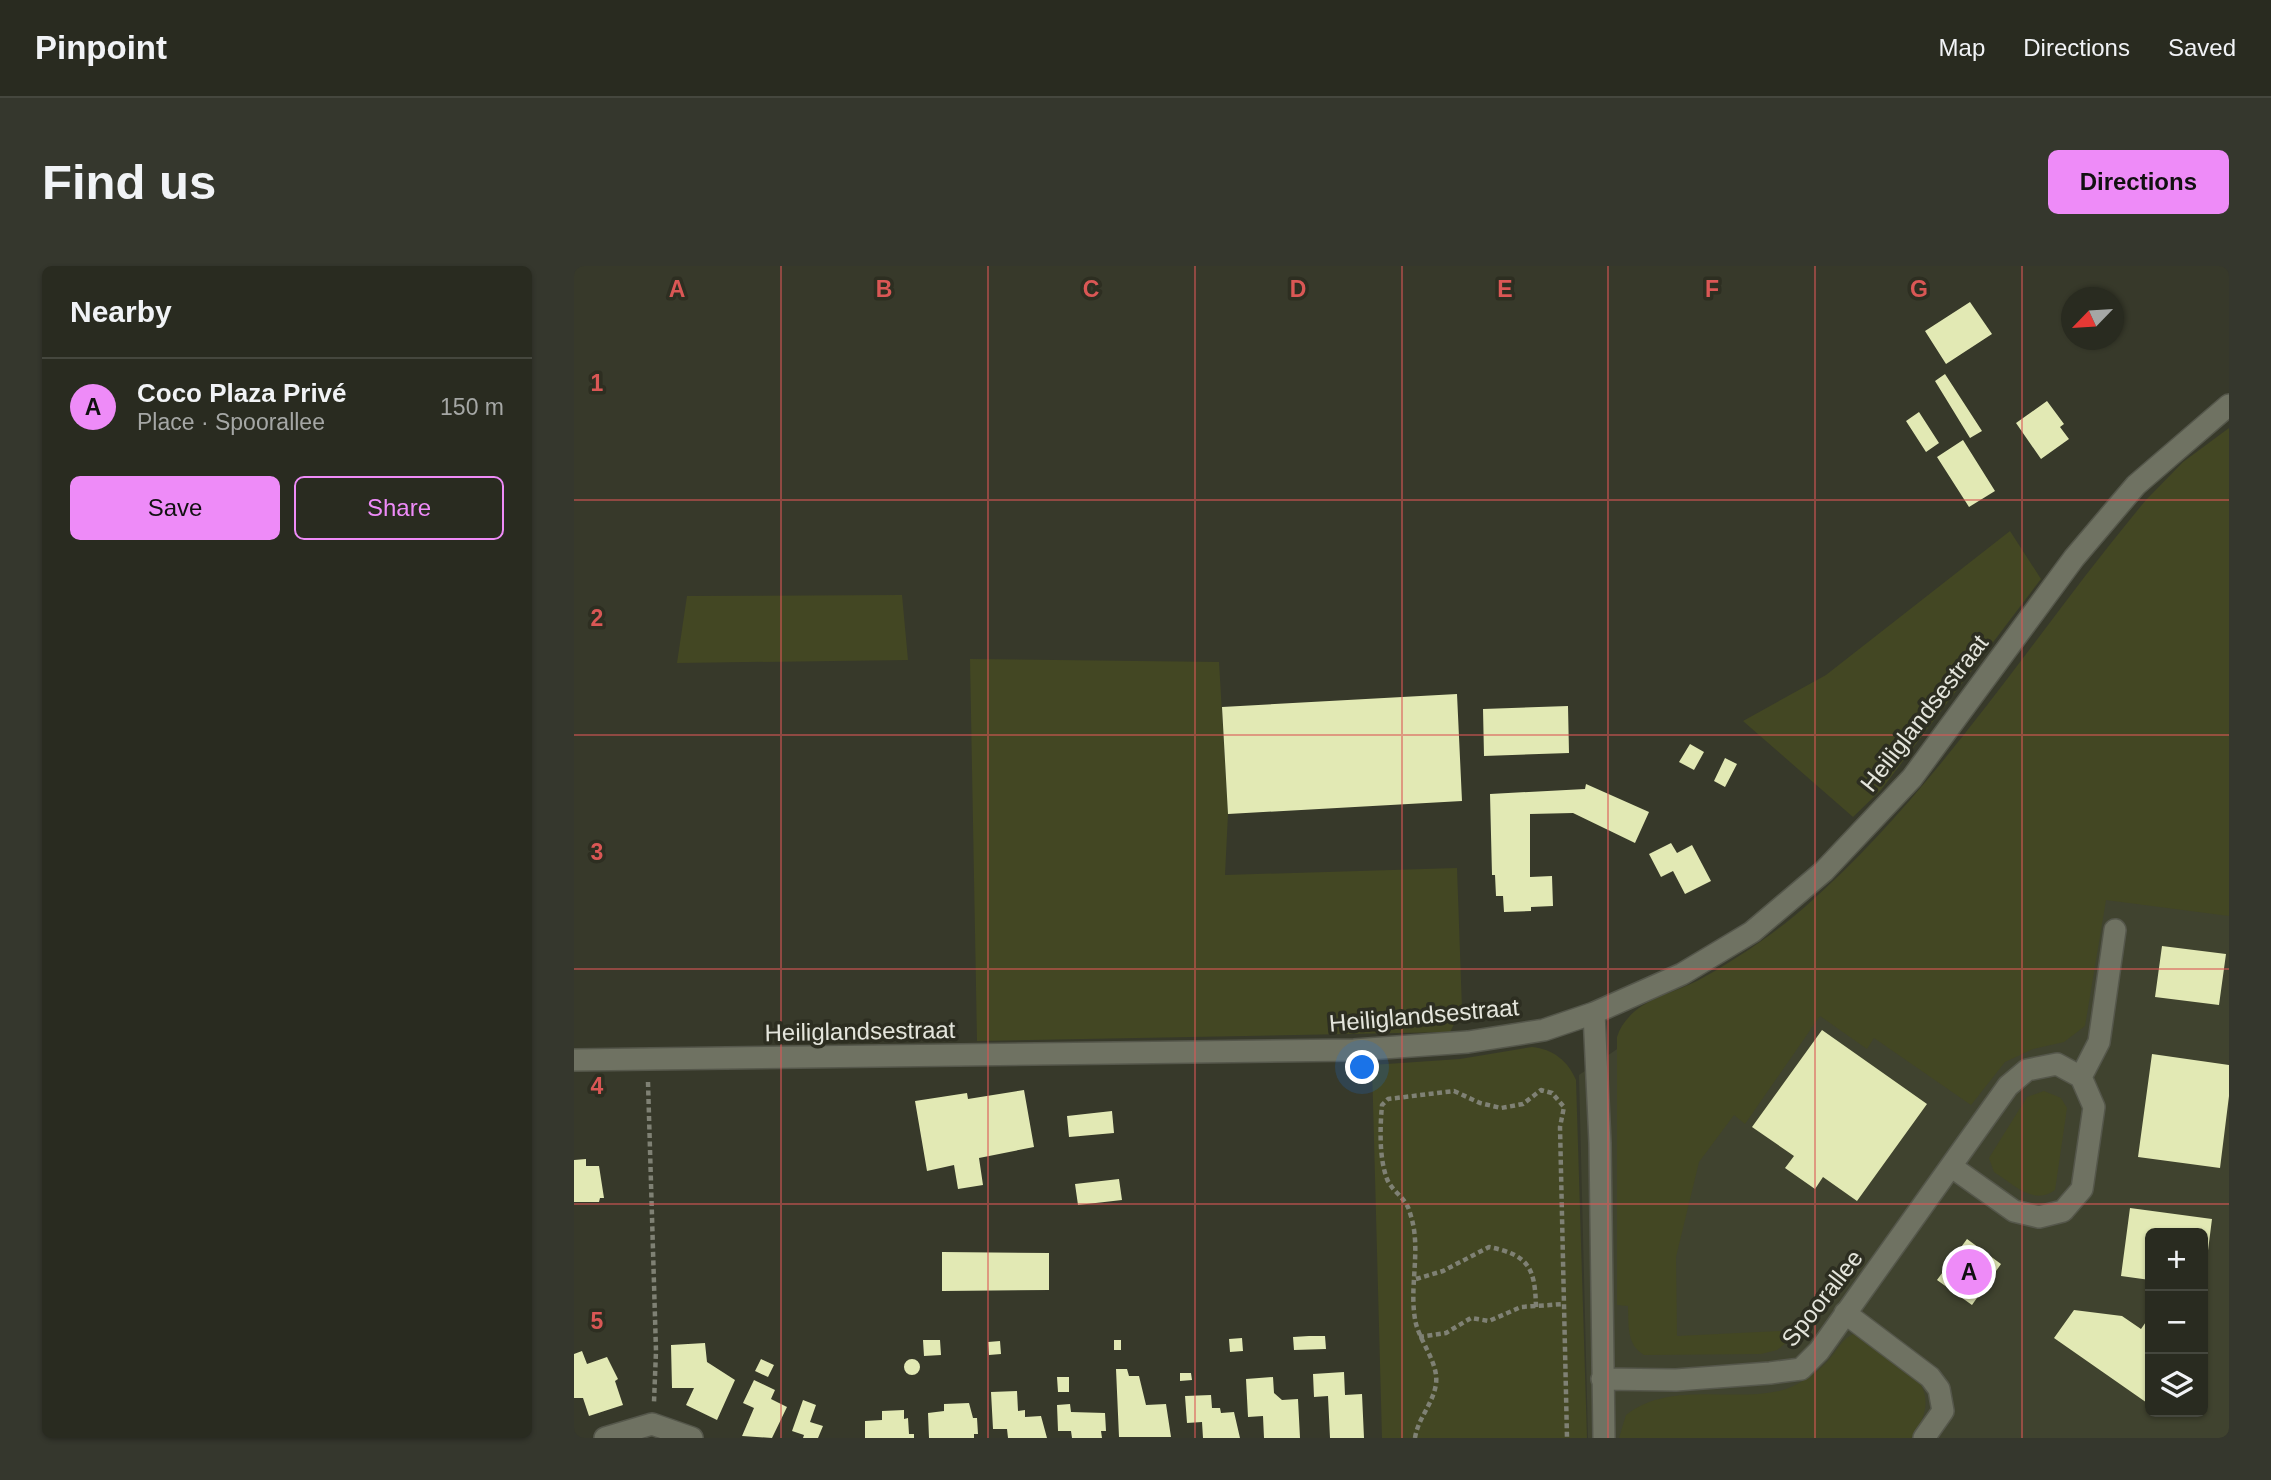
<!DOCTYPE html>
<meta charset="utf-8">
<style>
body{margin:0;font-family:Arial,sans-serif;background:#35372d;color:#f1f3f6}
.controls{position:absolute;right:21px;bottom:21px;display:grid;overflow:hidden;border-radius:10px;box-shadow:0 2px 5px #0004}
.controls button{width:63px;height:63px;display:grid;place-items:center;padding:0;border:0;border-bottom:2px solid #45473e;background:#292b20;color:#f1f3f6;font:35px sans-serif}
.compass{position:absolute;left:1487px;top:21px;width:63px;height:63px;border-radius:50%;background:#292b20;box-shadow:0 2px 5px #0004;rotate:245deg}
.you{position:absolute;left:789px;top:802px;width:24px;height:24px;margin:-18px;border:5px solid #fff;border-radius:50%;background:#1a73e8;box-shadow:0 0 0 10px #1a73e833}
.badge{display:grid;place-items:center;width:46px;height:46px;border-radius:50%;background:#ee8bf8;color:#111;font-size:23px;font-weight:700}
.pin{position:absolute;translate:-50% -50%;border:4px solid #fff;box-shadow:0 2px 7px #0006}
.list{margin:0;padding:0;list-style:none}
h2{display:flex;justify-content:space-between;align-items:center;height:91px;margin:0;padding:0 28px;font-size:30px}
h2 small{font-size:23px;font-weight:400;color:#a5a7a5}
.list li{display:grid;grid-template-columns:46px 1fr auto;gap:21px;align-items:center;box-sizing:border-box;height:98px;padding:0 28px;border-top:2px solid #45473e}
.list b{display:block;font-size:26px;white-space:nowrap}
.list p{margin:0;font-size:23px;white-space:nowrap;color:#a5a7a5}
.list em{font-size:23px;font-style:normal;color:#a5a7a5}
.actions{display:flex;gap:14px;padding:21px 28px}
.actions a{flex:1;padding:16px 0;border:2px solid #ee8bf8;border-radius:10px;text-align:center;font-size:24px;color:#ee8bf8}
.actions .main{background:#ee8bf8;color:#111}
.icon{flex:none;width:38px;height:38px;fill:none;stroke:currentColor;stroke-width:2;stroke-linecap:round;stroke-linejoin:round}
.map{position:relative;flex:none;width:1655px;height:1172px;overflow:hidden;border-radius:10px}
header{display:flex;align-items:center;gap:42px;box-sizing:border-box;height:98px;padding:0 35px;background:#292b20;border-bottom:2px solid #45473e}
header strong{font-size:33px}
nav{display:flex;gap:38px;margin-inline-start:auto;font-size:24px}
.intro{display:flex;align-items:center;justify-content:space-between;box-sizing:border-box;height:168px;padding:0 42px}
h1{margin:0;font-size:49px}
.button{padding:18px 32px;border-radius:10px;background:#ee8bf8;color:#111;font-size:24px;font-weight:700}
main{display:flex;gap:42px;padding:0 42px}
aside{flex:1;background:#292b20;border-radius:10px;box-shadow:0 2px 5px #0004}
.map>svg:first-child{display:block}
.built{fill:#40432f;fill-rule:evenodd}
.green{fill:#434723}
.building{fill:#e2e9b4}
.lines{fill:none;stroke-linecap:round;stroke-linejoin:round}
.minor-casing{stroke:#55574b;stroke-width:24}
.path{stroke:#7f8174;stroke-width:4.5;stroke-dasharray:5 3.5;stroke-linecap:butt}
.minor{stroke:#6f7262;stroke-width:21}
.grid{fill:none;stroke:#da5755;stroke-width:2;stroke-opacity:0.55}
.labels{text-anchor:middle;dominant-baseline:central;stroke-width:7;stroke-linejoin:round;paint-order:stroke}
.street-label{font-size:24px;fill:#e4e5dc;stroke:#2d2e21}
.grid-label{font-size:23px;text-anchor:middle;font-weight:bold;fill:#da5755;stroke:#2d2e21;stroke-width:7;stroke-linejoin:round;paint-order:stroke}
</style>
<header>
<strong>Pinpoint</strong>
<nav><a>Map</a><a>Directions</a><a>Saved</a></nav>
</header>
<div class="intro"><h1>Find us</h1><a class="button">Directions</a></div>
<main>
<aside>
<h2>Nearby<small></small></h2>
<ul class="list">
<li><span class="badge">A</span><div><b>Coco Plaza Privé</b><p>Place · Spoorallee</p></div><em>150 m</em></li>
</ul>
<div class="actions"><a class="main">Save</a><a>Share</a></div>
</aside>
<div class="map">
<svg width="1655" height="1172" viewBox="0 0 1655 1172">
<rect width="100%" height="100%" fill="#37392a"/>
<path class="built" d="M1655,189V1172H1014L1005,809L1341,580ZM1576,967H1629V1146H1576Z"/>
<path class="green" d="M1655,162V650L1532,634L1511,760L1490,776L1459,783L1431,796L1397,839L1300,772L1293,783L1246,750L1171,858L1160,849L1125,896L1102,991L1103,1070L1228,1064L1203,1084L1187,1088L1070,1089C1052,1078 1055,1059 1054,1040L1043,1039V771C1046,761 1053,752 1061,745C1078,731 1103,725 1123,715C1160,695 1200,668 1232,640C1365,523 1459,369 1572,234L1609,196Z
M1436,265L1467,313L1307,524L1279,551L1169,455L1252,409Z
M328,329L334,394L103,397L113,330Z
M396,393L645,396L654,548L651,609L883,602L888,743L876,766L403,775Z
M958,781C979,783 994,795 1002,814L1013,1172H808L798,799L886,793Z
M1470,825L1487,832L1493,842L1481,924C1460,940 1439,918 1420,906L1415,892L1453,831Z
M1282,1067L1342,1110C1358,1134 1352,1149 1338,1172H1045L1052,1149C1096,1115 1155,1136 1205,1125C1222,1121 1240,1109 1252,1097C1262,1087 1268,1071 1282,1067Z"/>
<path class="building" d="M1396,36L1418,68L1372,98L1351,65Z
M1371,108L1408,165L1396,172L1361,115Z
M1473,135L1490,158L1486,161L1495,173L1467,193L1442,157Z
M1345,146L1365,177L1352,186L1332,155Z
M1389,174L1421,225L1395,241L1363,191Z
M883,428L888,535L654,548L648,441Z
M994,440L995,487L910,490L909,443Z
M1116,478L1130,486L1120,504L1105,496Z
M1151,492L1163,498L1151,521L1140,515Z
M1012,518L1075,546L1061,577L999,547L956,548V611L978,610L979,640L957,641V645L930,646L929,630H922L921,609H918L916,528L1011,523Z
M1097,577L1103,587L1118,579L1137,615L1111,628L1099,605L1087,611L1075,588Z
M1588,680L1652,688L1645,739L1581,731Z
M1248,764L1353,838L1283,935L1249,911L1241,923L1211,902L1220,890L1178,861Z
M1578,788L1655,799V830L1646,902L1564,891Z
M450,824L460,881L405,892L409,919L384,923L380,899L353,905L341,835L393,827L394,833Z
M538,845L540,867L495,871L493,850Z
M12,893V900H25L30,932H26L25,936H0V894Z
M545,913L548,934L504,939L501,918Z
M1556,942L1638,953L1630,1016L1629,967H1576V1014L1547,1010Z
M1393,973L1427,998L1398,1039L1363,1014Z
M368,986L475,987V1024L368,1025Z
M1500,1044L1548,1050L1567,1063L1576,1050V1139L1480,1072Z
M735,1070H751L752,1083L720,1084L719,1071Z
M668,1072L669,1085L656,1086L655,1073Z
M349,1074H366L367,1089L350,1090Z
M540,1074H547V1084H540Z
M426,1075L427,1088L415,1089L414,1076Z
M131,1077L133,1096L161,1114L143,1154L112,1139L120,1122H98L97,1079Z
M8,1085L13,1098L33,1091L44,1113L41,1115L49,1139L15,1150L9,1132H0V1088Z
M187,1093L200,1099L194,1111L181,1105Z
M330 1101a8 8 0 1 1 16 0a8 8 0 1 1-16 0Z
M542,1103H553L555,1110H565L572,1139L592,1138L597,1171H545Z
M770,1106L771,1129L788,1128L790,1172H756L754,1130L740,1131L739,1108Z
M606,1107H617L618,1114L606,1115Z
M483,1111H495V1126H484Z
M699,1111L700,1127L708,1134L724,1133L726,1172H690L689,1150L674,1151L672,1113Z
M180,1114L201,1124L197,1133L213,1141L198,1172L168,1170L180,1142L169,1137Z
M443,1125L444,1145L451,1144V1151L467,1150L473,1172H434L433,1163H419L417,1126Z
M637,1129L638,1142H646L647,1147L660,1146L666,1172H629L628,1156L613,1157L611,1130Z
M229,1134L242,1139L236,1156L249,1160L244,1172H229L230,1169L218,1165Z
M395,1137L399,1152H403L404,1168H400V1172H355L354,1147L370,1145V1138Z
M496,1138L497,1146L531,1147L532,1165H527L528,1172H498L497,1165H484L483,1139Z
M330,1144V1153L334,1152L335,1168H340V1172H291V1155L308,1154V1145Z"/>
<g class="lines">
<g class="minor-casing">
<path id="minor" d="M1020,747L1026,877L1030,1172
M0,794L780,784L894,776L970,764L1020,747L1108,708L1178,666L1250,605L1338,512L1500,292L1562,219L1655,139
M1507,811L1525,776L1541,664
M1271,1047L1356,1111L1365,1123L1369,1145L1350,1172
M1028,1113L1102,1114L1196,1107L1227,1103L1245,1085L1434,820L1453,804L1483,798L1507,811L1520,841L1508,923L1489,945L1465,951L1440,945L1378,901
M31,1172L78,1158L118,1172"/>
</g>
<path class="path" d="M74,816L82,1085L80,1136
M842,1013L869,1005L915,981C955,989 961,1002 962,1041
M845,1071L872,1067L897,1052L915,1055L947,1041L990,1038
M841,1172C844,1152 859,1138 862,1118C865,1096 844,1074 841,1053C835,1018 848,982 836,947C832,931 819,927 813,913C805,892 806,861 808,839L814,833L880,825L906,837L927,842L949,838L967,824L978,827L990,841L986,861L993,1172"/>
<use href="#minor" class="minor"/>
</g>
<path class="grid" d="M207,0V1172M414,0V1172M621,0V1172M828,0V1172M1034,0V1172M1241,0V1172M1448,0V1172M0,234H1655M0,469H1655M0,703H1655M0,938H1655"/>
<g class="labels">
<g class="street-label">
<text transform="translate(1350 447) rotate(-52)">Heiliglandsestraat</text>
<text transform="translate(850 749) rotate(-5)">Heiliglandsestraat</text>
<text transform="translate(286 765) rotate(-1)">Heiliglandsestraat</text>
<text transform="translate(1248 1032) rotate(-52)">Spoorallee</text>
</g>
</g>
<g class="grid-label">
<text x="103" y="31">A</text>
<text x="310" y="31">B</text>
<text x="517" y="31">C</text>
<text x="724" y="31">D</text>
<text x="931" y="31">E</text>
<text x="1138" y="31">F</text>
<text x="1345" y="31">G</text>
<text x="23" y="125">1</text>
<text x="23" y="360">2</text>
<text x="23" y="594">3</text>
<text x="23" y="828">4</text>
<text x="23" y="1063">5</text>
</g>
</svg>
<div class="controls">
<button>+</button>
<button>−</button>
<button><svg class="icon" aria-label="layers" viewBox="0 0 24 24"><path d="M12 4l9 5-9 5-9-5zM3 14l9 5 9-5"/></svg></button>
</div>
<svg class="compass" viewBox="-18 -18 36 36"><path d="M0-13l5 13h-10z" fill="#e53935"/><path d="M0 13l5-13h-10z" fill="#a5a7a5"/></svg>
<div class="you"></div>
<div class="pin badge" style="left:1395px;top:1006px">A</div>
</div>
</main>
